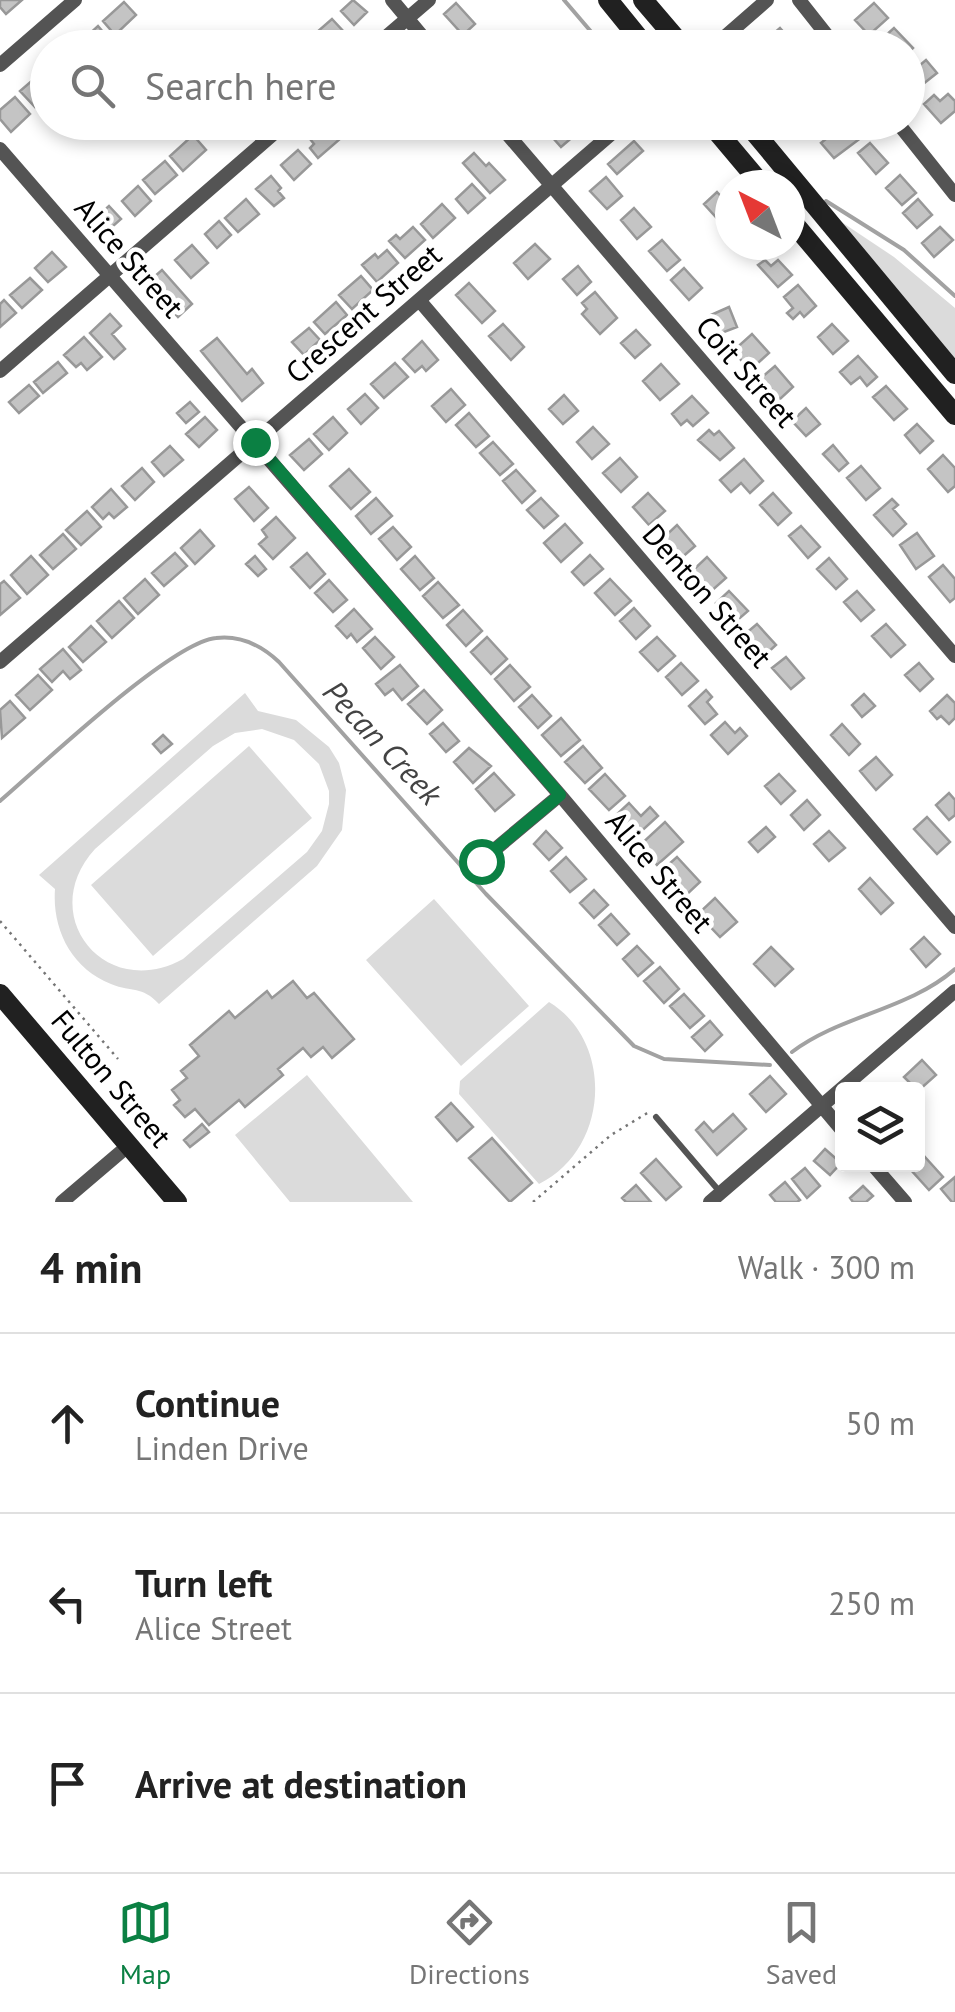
<!DOCTYPE html>
<meta charset="utf-8">
<style>
body{margin:0;font-family:"PT Sans",sans-serif;background:#f2f2f2;color:#222}
.controls{position:absolute;right:30px;bottom:30px;display:grid;overflow:hidden;border-radius:10px;box-shadow:0 5px 15px #0003}
.controls button{width:90px;height:90px;display:grid;place-items:center;padding:0;border:0;border-bottom:2px solid #e0e0e0;background:#fff;color:#222;font:50px sans-serif}
.compass{position:absolute;left:715px;top:170px;width:90px;height:90px;border-radius:50%;background:#fff;box-shadow:0 5px 15px #0003;rotate:318deg}
.stop{position:absolute;width:30px;height:30px;margin:-22px;border:8px solid #0b8043;border-radius:50%;background:#fff}
.stop.end{background:#0b8043;border-color:#fff;box-shadow:0 2px 10px #0008}
.list{margin:0;padding:0;list-style:none}
h2{display:flex;justify-content:space-between;align-items:center;height:130px;margin:0;padding:0 40px;font-size:42px}
h2 small{font-size:32px;font-weight:400;color:#767676}
.list li{display:grid;grid-template-columns:65px 1fr auto;gap:30px;align-items:center;box-sizing:border-box;height:180px;padding:0 40px;border-top:2px solid #e0e0e0}
.list b{display:block;font-size:38px;white-space:nowrap}
.list p{margin:0;font-size:32px;white-space:nowrap;color:#767676}
.list em{font-size:32px;font-style:normal;color:#767676}
.icon{flex:none;width:55px;height:55px;fill:none;stroke:currentColor;stroke-width:2;stroke-linecap:round;stroke-linejoin:round}
.map{position:relative;flex:none;width:955px;height:1202px;overflow:hidden}
.search{position:absolute;background:#fff;box-shadow:0 5px 15px #0003;left:30px;right:30px;top:30px;height:110px;display:flex;align-items:center;gap:25px;box-sizing:border-box;padding:0 35px;border-radius:55px;color:#767676;font-size:38px}
.sheet{height:670px;background:#fff}
nav{display:flex;justify-content:space-around;align-items:center;box-sizing:border-box;height:140px;border-top:2px solid #e0e0e0;background:#fff;font-size:28px;color:#767676}
nav a{display:grid;justify-items:center;gap:5px}
nav .on{color:#0b8043}
.map>svg:first-child{display:block}
.green{fill:#dbdbdb;fill-rule:evenodd}
.lines{fill:none;stroke-linecap:round;stroke-linejoin:round}
.stream{stroke:#a2a2a2;stroke-width:4}
.building{fill:#c4c4c4;stroke:#989898;stroke-width:2.5}
.path{stroke:#767676;stroke-width:2.5;stroke-dasharray:2.5 5;stroke-linecap:butt}
.lane{stroke:#545454;stroke-width:6}
.street{stroke:#545454;stroke-width:14}
.secondary{stroke:#212121;stroke-width:20}
.route{stroke:#0b8043;stroke-width:12}
.labels{text-anchor:middle;dominant-baseline:central;stroke-width:9;stroke-linejoin:round;paint-order:stroke}
.street-label{font-size:30px;fill:#000;stroke:#fff}
.water-label{font-size:32px;font-style:italic;fill:#434343;stroke:#fff}
</style>
<div class="map">
<svg width="955" height="1202" viewBox="0 0 955 1202">
<rect width="100%" height="100%" fill="#fff"/>
<path class="green" d="M840,221L894,257L955,308V363Z
M245,693L258,711L296,720L329,747L339,763L346,790L342,830L317,866L159,1004C141,985 133,993 111,984C71,968 52,929 55,889L39,875ZM262,729L294,740L319,764L329,791V804L322,831L307,852L183,959C105,1002 35,915 95,849L213,746L235,733Z
M249,746L312,818L153,956L91,885Z
M434,899L529,1006L461,1066L366,960Z
M549,1002C615,1042 609,1150 539,1184L459,1094L460,1081Z
M307,1075L413,1202H290L235,1135Z"/>
<g class="lines">
<path class="stream" d="M564,0L605,48
M676,122L700,135
M826,201L904,250L955,296
M0,801C41,766 171,642 216,638C241,635 261,645 279,662L486,894L634,1046L664,1059L770,1065
M792,1052C841,1015 908,1010 955,969"/>
</g>
<path class="building" d="M0,0H22L6,14L0,7Z
M353,0L367,12L354,25L341,11Z
M124,2L136,15L115,35L103,21Z
M456,3L475,24L463,35L444,14Z
M874,3L888,18L869,35L855,20Z
M332,19L344,32L329,45L317,32Z
M98,26L108,38L97,48H79L74,42L82,34L85,38Z
M780,28L798,48H773L766,40Z
M894,28L913,48L908,53V48H878L875,45Z
M926,60L937,73L913,92L908,85V75Z
M41,73L48,79V96L35,107L20,91Z
M948,94L955,101V111L941,123L924,104L934,95L940,101Z
M15,97L30,114L11,132L0,119V110Z
M338,122H362L363,124L350,136Z
M552,122H566L576,134L561,147L545,129Z
M836,122H856L866,134L834,158L821,143L837,130L833,126Z
M323,128L329,135L333,131L340,139L318,158L310,148L314,144L310,139Z
M193,135L206,150L183,171L170,156Z
M634,141L643,151L617,174L608,164Z
M870,143L888,163L876,174L858,153Z
M298,150L311,164L294,180L281,165Z
M474,153L486,166L489,163L505,180L490,193L463,163Z
M165,161L177,175L155,194L143,180Z
M900,175L916,193L902,205L886,188Z
M271,176L281,188L278,191L284,198L274,206L256,189Z
M606,177L622,196L607,209L590,191Z
M472,184L485,198L468,213L456,199Z
M138,186L151,201L135,216L122,201Z
M717,192L730,206V218L723,225L704,204Z
M246,199L259,214L238,232L225,218Z
M918,199L932,215L917,228L903,213Z
M442,204L455,218L433,238L421,224Z
M109,206L121,219L104,234L92,221Z
M634,208L651,227L637,239L621,220Z
M219,221L231,235L217,248L205,234Z
M413,227L425,240L405,258L389,241L396,235L400,239Z
M940,227L953,240L934,257L922,243Z
M662,240L680,260L667,271L649,251Z
M535,244L550,259L528,279L514,263Z
M192,245L208,263L191,278L175,260Z
M387,250L398,263L377,282L362,265L375,254L378,258Z
M52,252L66,267L48,282L35,268Z
M765,260L771,266L778,260L792,275L778,287L758,265Z
M578,266L591,282L577,295L563,279Z
M684,268L702,288L689,300L671,280Z
M162,270L192,304L178,317L147,283Z
M361,276L373,290L352,309L339,295Z
M30,278L42,290L22,308L10,295Z
M469,283L495,311L482,323L456,295Z
M798,285L816,306L804,317L800,312L793,319L787,313L793,308L784,297Z
M595,292L617,318L600,334L582,314L587,309L582,303Z
M4,300L16,313L0,327V304Z
M336,302L347,315L325,334L314,322Z
M729,307L737,327L719,334L711,315Z
M110,314L121,326L112,334L125,349L114,359L90,333Z
M503,324L524,347L511,360L489,336Z
M832,324L848,341L833,354L818,337Z
M309,328L320,340L304,355L292,342Z
M636,330L650,345L635,358L621,343Z
M752,334L769,353L750,370L733,351Z
M84,337L102,357L87,370L81,363L76,367L64,355Z
M217,338L247,374L252,369L263,383L242,401L201,351Z
M422,341L438,360L426,371L422,366L415,372L403,359Z
M858,356L877,377L867,386L860,377L851,384L840,372Z
M58,362L67,373L43,393L34,382Z
M395,363L408,377L384,398L371,384Z
M661,364L679,384L660,400L643,381Z
M775,366L793,387L780,399L761,378Z
M29,385L39,396L19,413L9,402Z
M886,386L907,409L894,420L873,397Z
M451,389L465,405L446,422L432,406Z
M365,394L378,408L361,424L348,409Z
M564,395L578,411L563,424L549,409Z
M692,396L708,413L693,426L687,420L681,425L672,414Z
M190,402L199,412L186,423L177,413Z
M806,408L820,424L806,436L792,421Z
M469,413L489,436L476,447L456,425Z
M205,417L217,430L199,447L186,434Z
M333,417L347,433L329,450L314,434Z
M917,424L933,441L920,453L905,435Z
M593,427L609,444L592,459L577,442Z
M709,430L714,435L719,431L734,448L720,460L698,440Z
M309,439L322,454L304,470L290,455Z
M493,442L513,464L500,475L480,453Z
M833,445L848,463L839,471L823,454Z
M170,446L183,460L164,476L152,462Z
M943,455L955,468V486L948,492L928,469Z
M620,458L637,477L621,492L603,473Z
M744,459L763,481L750,493L741,483L731,492L720,480Z
M861,466L880,488L866,500L847,478Z
M142,468L154,482L135,500L122,486Z
M349,469L370,492L351,509L330,486Z
M516,470L535,491L522,503L503,481Z
M249,487L268,508L254,521L235,499Z
M111,489L127,507L114,518L109,513L103,519L92,507Z
M648,493L665,511L649,525L633,507Z
M773,493L791,513L778,525L760,505Z
M376,498L392,516L371,534L356,516Z
M541,498L558,516L544,528L527,510Z
M892,499L898,505L893,509L906,524L893,536L874,515Z
M87,511L101,527L81,545L66,530Z
M276,517L295,538L273,559L259,544L267,537L262,530Z
M565,524L582,543L561,562L544,543Z
M677,525L695,546L679,560L661,540Z
M801,526L820,547L808,558L789,536Z
M393,527L411,547L397,560L379,539Z
M200,530L214,546L195,564L181,548Z
M917,533L934,556L916,569L900,545Z
M63,534L76,549L53,569L40,555Z
M175,553L187,566L164,586L152,573Z
M307,553L325,574L310,588L291,567Z
M590,555L603,569L584,585L572,572Z
M31,556L48,575L27,594L11,575Z
M255,556L266,569L258,576L246,564Z
M415,556L434,578L420,590L401,569Z
M707,557L726,578L708,594L690,573Z
M829,558L847,579L836,589L817,569Z
M943,565L955,579V598L950,602L929,577Z
M145,579L159,595L138,614L124,598Z
M610,579L631,601L615,615L595,593Z
M329,580L347,600L333,612L315,593Z
M4,581L20,598L0,615V584Z
M438,582L459,605L443,618L423,596Z
M729,591L748,611L734,623L716,603Z
M857,591L874,610L861,621L844,602Z
M119,601L134,618L112,638L97,621Z
M634,608L650,626L636,639L620,621Z
M354,609L372,629L357,642L351,634L347,638L336,626Z
M463,610L482,631L466,646L447,625Z
M757,624L776,645L763,657L744,635Z
M886,624L905,645L891,657L872,636Z
M91,626L106,642L83,662L69,647Z
M375,637L394,657L381,669L363,648Z
M487,637L507,659L491,674L471,652Z
M657,637L675,656L658,671L640,652Z
M63,649L81,670L70,679L63,671L52,682L40,669Z
M786,657L804,678L791,689L772,668Z
M681,663L698,681L682,695L666,677Z
M919,663L933,679L920,691L905,675Z
M400,665L418,686L402,700L393,689L385,695L376,684Z
M510,665L530,687L514,701L495,679Z
M38,675L52,690L30,710L16,695Z
M424,690L442,710L427,724L408,704Z
M706,690L712,697L707,702L717,714L705,724L689,706Z
M864,694L875,706L862,717L852,705Z
M532,695L551,716L538,728L519,707Z
M947,695L955,703V718L949,724L941,716L937,719L930,711Z
M10,701L25,718L2,738L0,710Z
M561,718L580,740L561,756L542,735Z
M725,722L735,733L740,728L747,736L728,754L711,735Z
M443,723L459,741L446,752L430,734Z
M842,724L860,744L849,755L831,735Z
M163,735L172,744L161,753L153,744Z
M583,746L602,768L585,783L565,762Z
M469,748L491,766L473,783L454,762Z
M876,757L892,775L876,790L860,771Z
M494,773L514,795L495,811L476,789Z
M605,774L625,796L609,810L589,789Z
M779,774L795,791L781,804L765,786Z
M949,793L955,800V815L949,820L936,805Z
M807,800L820,815L804,830L791,815Z
M629,803L641,816L650,807L658,816L635,837L615,816Z
M927,817L950,842L937,854L914,829Z
M665,822L683,842L657,865L639,846Z
M766,827L775,837L758,852L749,842Z
M546,831L562,848L549,860L534,844Z
M829,831L845,848L829,861L814,844Z
M566,857L586,879L570,892L551,871Z
M677,857L700,882L684,897L661,871Z
M870,878L893,903L881,914L859,889Z
M594,890L608,905L594,918L580,903Z
M715,898L737,922L720,937L698,914Z
M611,914L629,934L617,945L599,925Z
M924,937L940,954L926,967L911,949Z
M637,946L653,963L638,976L623,959Z
M771,947L793,969L775,986L754,964Z
M660,967L679,989L664,1003L644,981Z
M293,981L307,998L314,993L354,1039L332,1058L323,1047L311,1057L303,1048L278,1069L283,1075L245,1107L239,1100L209,1125L195,1109L185,1117L174,1105L180,1100L172,1090L187,1078L181,1071L199,1056L190,1045L229,1011L235,1018L267,991L272,998Z
M684,994L704,1016L690,1028L670,1006Z
M710,1021L722,1035L705,1051L692,1037Z
M922,1060L936,1075L918,1091L904,1077Z
M770,1076L786,1094L766,1112L750,1094Z
M451,1103L473,1127L457,1141L436,1117Z
M733,1114L746,1129L717,1155L696,1130L704,1122L713,1132Z
M202,1124L209,1132L190,1147L184,1140Z
M492,1138L532,1183L510,1202L469,1158Z
M825,1149L841,1163L830,1175L814,1161Z
M925,1157L943,1177L929,1190L911,1170Z
M656,1159L681,1187L666,1200L641,1173Z
M805,1168L820,1186L807,1198L792,1179Z
M955,1177V1202H952L941,1189Z
M785,1182L800,1200L797,1202H776L770,1195Z
M636,1185L651,1202H626L622,1198Z
M863,1186L873,1196L866,1202H853L850,1198Z"/>
<g class="lines">
<path class="path" d="M0,921L118,1059
M533,1202L611,1135L649,1112"/>
<path class="lane" d="M656,1117L720,1192"/>
<path class="street" d="M392,0L432,48
M799,0L837,48
M373,48L429,0
M712,48L767,0
M0,65L75,0
M497,122L955,656
M897,122L955,195
M0,149L560,795L842,1130
M419,300L955,927
M0,371L287,122
M0,662L625,122
M481,861L560,795
M872,1164L905,1202
M62,1202L129,1145
M710,1202L955,991"/>
<path class="secondary" d="M608,0L647,48
M643,0L684,48
M709,122L762,185
M746,122L955,374
M790,219L955,415
M0,994L177,1202"/>
</g>
<g class="lines">
<path class="route" d="M255,442L560,795L481,861"/>
</g>
<g class="labels">
<g class="street-label">
<text transform="translate(130 257) rotate(49)">Alice Street</text>
<text transform="translate(363 313) rotate(-41)">Crescent Street</text>
<text transform="translate(747 371) rotate(49)">Coit Street</text>
<text transform="translate(708 595) rotate(49)">Denton Street</text>
<text transform="translate(660 871) rotate(50)">Alice Street</text>
<text transform="translate(112 1078) rotate(50)">Fulton Street</text>
</g>
<g class="water-label">
<text transform="translate(383 742) rotate(47)">Pecan Creek</text>
</g>
</g>
</svg>
<div class="controls">
<button><svg class="icon" aria-label="layers" viewBox="0 0 24 24"><path d="M12 4l9 5-9 5-9-5zM3 14l9 5 9-5"/></svg></button>
</div>
<svg class="compass" viewBox="-18 -18 36 36"><path d="M0-13l5 13h-10z" fill="#e53935"/><path d="M0 13l5-13h-10z" fill="#767676"/></svg>
<div class="stop" style="left:481px;top:861px"></div>
<div class="stop end" style="left:255px;top:442px"></div>
<div class="search"><svg class="icon" aria-label="search" viewBox="0 0 24 24"><circle cx="10" cy="10" r="6"/><path d="M15 15l6 6"/></svg>Search here</div>
</div>
<section class="sheet">
<h2>4 min<small>Walk · 300 m</small></h2>
<ul class="list">
<li><svg class="icon" aria-label="ahead" viewBox="0 0 24 24"><path d="M12 20V5M6 11l6-6 6 6"/></svg><div><b>Continue</b><p>Linden Drive</p></div><em>50 m</em></li>
<li><svg class="icon" aria-label="left" viewBox="0 0 24 24"><path d="M17 20v-9H6M10 6l-5 5 5 5"/></svg><div><b>Turn left</b><p>Alice Street</p></div><em>250 m</em></li>
<li><svg class="icon" aria-label="arrive" viewBox="0 0 24 24"><path d="M6 21V4h12l-3 4 3 4H6"/></svg><div><b>Arrive at destination</b></div></li>
</ul>
</section>
<nav>
<a class="on"><svg class="icon" aria-label="map" viewBox="0 0 24 24"><path d="M3 6l6-2 6 2 6-2v14l-6 2-6-2-6 2zM9 4v14M15 6v14"/></svg>Map</a>
<a><svg class="icon" aria-label="directions" viewBox="0 0 24 24"><path d="M12 3l9 9-9 9-9-9zM9 14v-3h6M13 9l2 2-2 2"/></svg>Directions</a>
<a><svg class="icon" aria-label="saved" viewBox="0 0 24 24"><path d="M7 4h10v16l-5-4-5 4z"/></svg>Saved</a>
</nav>
